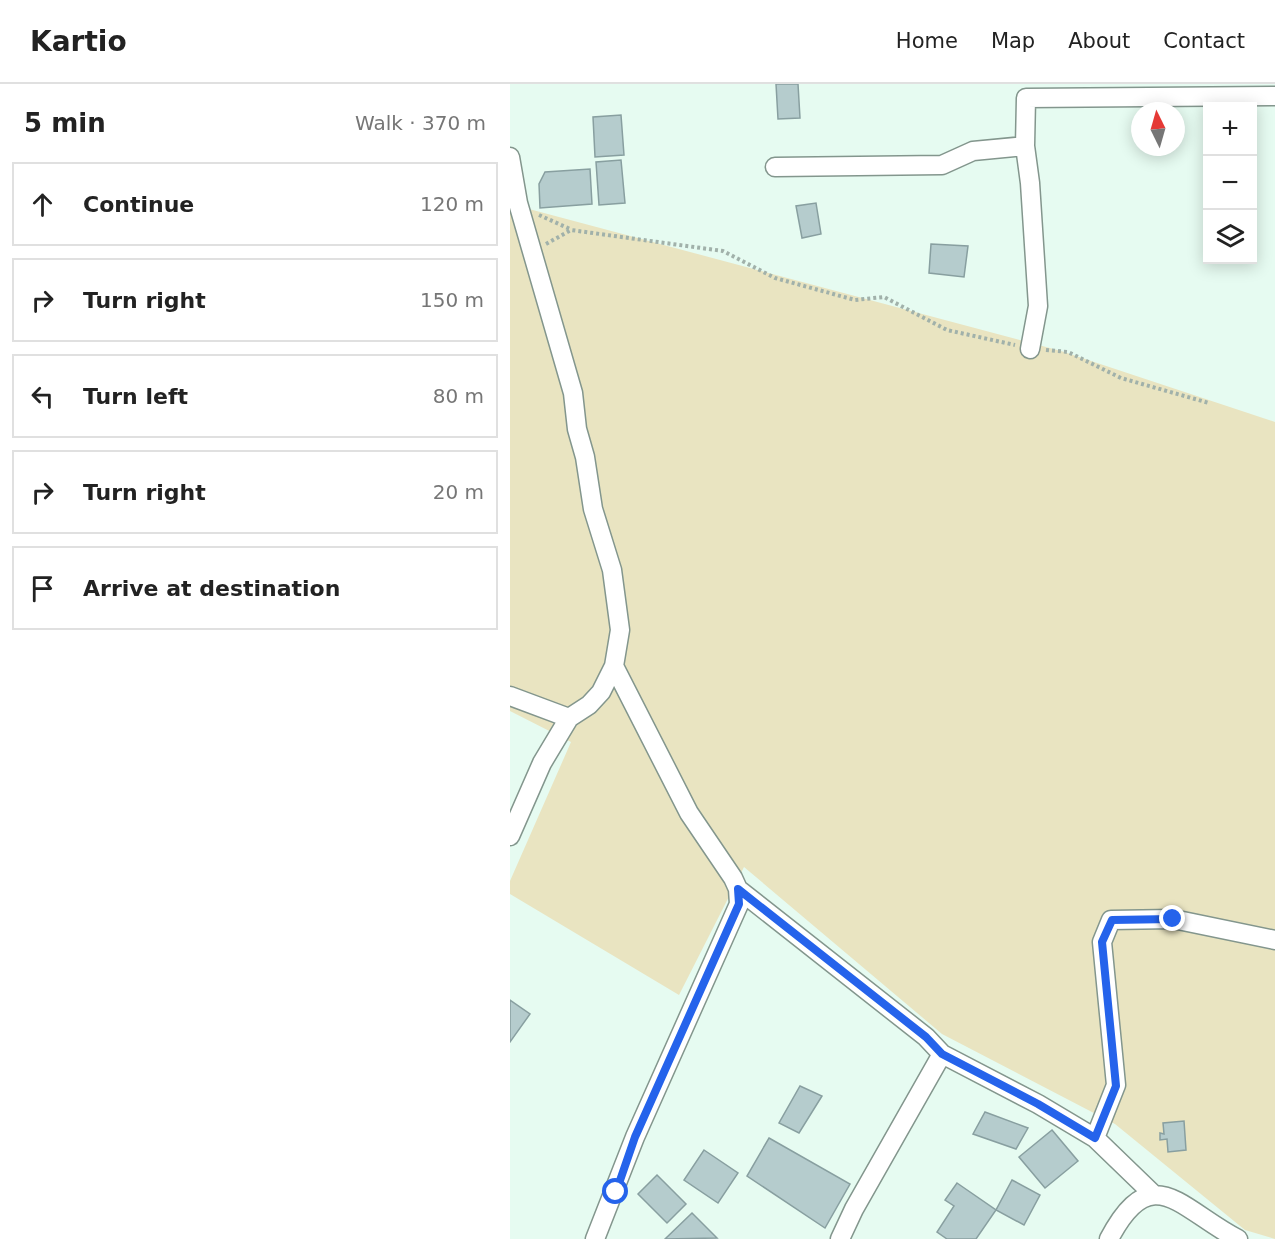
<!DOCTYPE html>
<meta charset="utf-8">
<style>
body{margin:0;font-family:"DejaVu Sans",sans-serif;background:#f6f6f6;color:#222}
.controls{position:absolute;right:18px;top:18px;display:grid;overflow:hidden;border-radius:0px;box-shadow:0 3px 15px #0003}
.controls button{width:54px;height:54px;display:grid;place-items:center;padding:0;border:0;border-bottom:2px solid #e0e0e0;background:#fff;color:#222;font:30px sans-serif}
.compass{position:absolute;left:621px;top:18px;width:54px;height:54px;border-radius:50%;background:#fff;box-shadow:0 3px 15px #0003;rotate:355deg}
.stop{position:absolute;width:18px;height:18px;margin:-14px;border:4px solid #2563eb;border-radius:50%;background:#fff}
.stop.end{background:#2563eb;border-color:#fff;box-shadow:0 2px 6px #0008}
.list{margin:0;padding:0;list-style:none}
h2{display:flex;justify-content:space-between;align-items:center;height:78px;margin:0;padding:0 24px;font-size:26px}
h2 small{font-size:20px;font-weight:400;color:#767676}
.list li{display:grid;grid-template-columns:39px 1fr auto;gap:18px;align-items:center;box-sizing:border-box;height:84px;margin:0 12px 12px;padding:0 12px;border:2px solid #e0e0e0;border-radius:0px}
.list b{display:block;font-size:22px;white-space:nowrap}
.list em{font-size:20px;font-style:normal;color:#767676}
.icon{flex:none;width:33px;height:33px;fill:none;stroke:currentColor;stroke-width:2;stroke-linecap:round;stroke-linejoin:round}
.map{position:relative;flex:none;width:765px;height:1155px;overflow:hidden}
header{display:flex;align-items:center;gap:36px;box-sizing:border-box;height:84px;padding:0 30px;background:#fff;border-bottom:2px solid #e0e0e0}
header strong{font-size:28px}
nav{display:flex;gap:33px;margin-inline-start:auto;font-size:21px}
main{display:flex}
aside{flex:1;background:#fff}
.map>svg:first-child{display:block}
.green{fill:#e9e4c1}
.building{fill:#b5cccd;stroke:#889fa0;stroke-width:1.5}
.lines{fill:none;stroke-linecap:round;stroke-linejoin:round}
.minor-casing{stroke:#83968d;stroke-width:21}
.path{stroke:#a1b1aa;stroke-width:4;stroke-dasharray:3 3;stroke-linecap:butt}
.minor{stroke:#fff;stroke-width:18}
.route{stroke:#2563eb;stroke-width:8}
</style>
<header>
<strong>Kartio</strong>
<nav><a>Home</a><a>Map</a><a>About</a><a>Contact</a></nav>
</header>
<main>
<aside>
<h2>5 min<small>Walk · 370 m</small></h2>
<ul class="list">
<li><svg class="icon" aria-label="ahead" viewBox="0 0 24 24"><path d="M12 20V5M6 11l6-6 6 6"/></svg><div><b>Continue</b></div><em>120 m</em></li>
<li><svg class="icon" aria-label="right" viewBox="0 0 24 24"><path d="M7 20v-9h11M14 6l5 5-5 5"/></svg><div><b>Turn right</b></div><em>150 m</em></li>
<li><svg class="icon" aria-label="left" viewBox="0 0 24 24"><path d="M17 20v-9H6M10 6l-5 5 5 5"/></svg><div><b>Turn left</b></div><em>80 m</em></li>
<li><svg class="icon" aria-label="right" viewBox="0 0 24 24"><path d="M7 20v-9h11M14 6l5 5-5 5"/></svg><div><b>Turn right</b></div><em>20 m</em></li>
<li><svg class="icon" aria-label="arrive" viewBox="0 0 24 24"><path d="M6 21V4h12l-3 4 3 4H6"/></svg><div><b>Arrive at destination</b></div></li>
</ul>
</aside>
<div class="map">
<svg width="765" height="1155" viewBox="0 0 765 1155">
<rect width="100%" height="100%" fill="#e6fbf1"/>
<path class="green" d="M0,102L4,121L551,267L765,338V1155L735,1146L605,1040L432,950L234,783L169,911L0,810V797L61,658L0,627Z"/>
<path class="building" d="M266,0H288L290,34L268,35Z
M111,31L114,71L85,73L83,33Z
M111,76L115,119L89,121L86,78Z
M80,85L82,120L30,124L29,100L35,88Z
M306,119L311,150L292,154L286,122Z
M421,160L458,162L454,193L419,189Z
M0,916L20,930L0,958Z
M290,1002L312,1012L289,1049L269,1039Z
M475,1028L518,1044L506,1065L463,1050Z
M674,1037L676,1066L658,1068L657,1055L650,1056V1049L654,1050L653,1039Z
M542,1046L568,1077L535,1104L509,1073Z
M259,1054L340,1100L315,1144L237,1092Z
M194,1066L228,1089L208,1119L174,1096Z
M147,1091L176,1120L157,1139L128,1110Z
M502,1096L530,1111L514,1141L486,1126Z
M447,1099L486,1126L466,1155H437L427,1148L444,1122L435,1116Z
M182,1129L207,1154L155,1155Z"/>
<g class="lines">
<g class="minor-casing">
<path id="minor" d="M0,73L8,119L63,309L67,345L75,373L83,425L102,486L110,546L104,582L91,608L79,621L59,634L32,679L0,752
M265,83L432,81L463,67L515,62
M520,265L528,222L520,99L515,62L516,14L765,12
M0,612L59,634
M228,805L416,953L432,970L528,1020L585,1054L644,1111
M585,1054L606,1001L592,858L601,836L663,835L765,856
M85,1155L125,1053L229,820L228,805L223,794L179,729L104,582
M330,1155L344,1125L432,970
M599,1155C642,1073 671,1126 728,1155"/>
</g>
<path class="path" d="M29,131L60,145
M36,160L61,146L213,167L265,194L345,216L374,213L437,246L505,261
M536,266L558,268L611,294L699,319"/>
<use href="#minor" class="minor"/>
</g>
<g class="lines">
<path class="route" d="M106,1108L125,1053L229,820L228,805L416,953L432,970L528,1020L585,1054L606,1002L592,858L602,836L663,835"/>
</g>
</svg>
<div class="controls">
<button>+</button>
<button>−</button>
<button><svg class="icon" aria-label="layers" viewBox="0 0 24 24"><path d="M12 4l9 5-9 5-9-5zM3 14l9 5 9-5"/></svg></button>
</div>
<svg class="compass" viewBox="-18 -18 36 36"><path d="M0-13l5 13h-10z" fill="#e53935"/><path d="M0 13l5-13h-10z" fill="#767676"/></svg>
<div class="stop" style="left:106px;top:1108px"></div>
<div class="stop end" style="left:663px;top:835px"></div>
</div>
</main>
